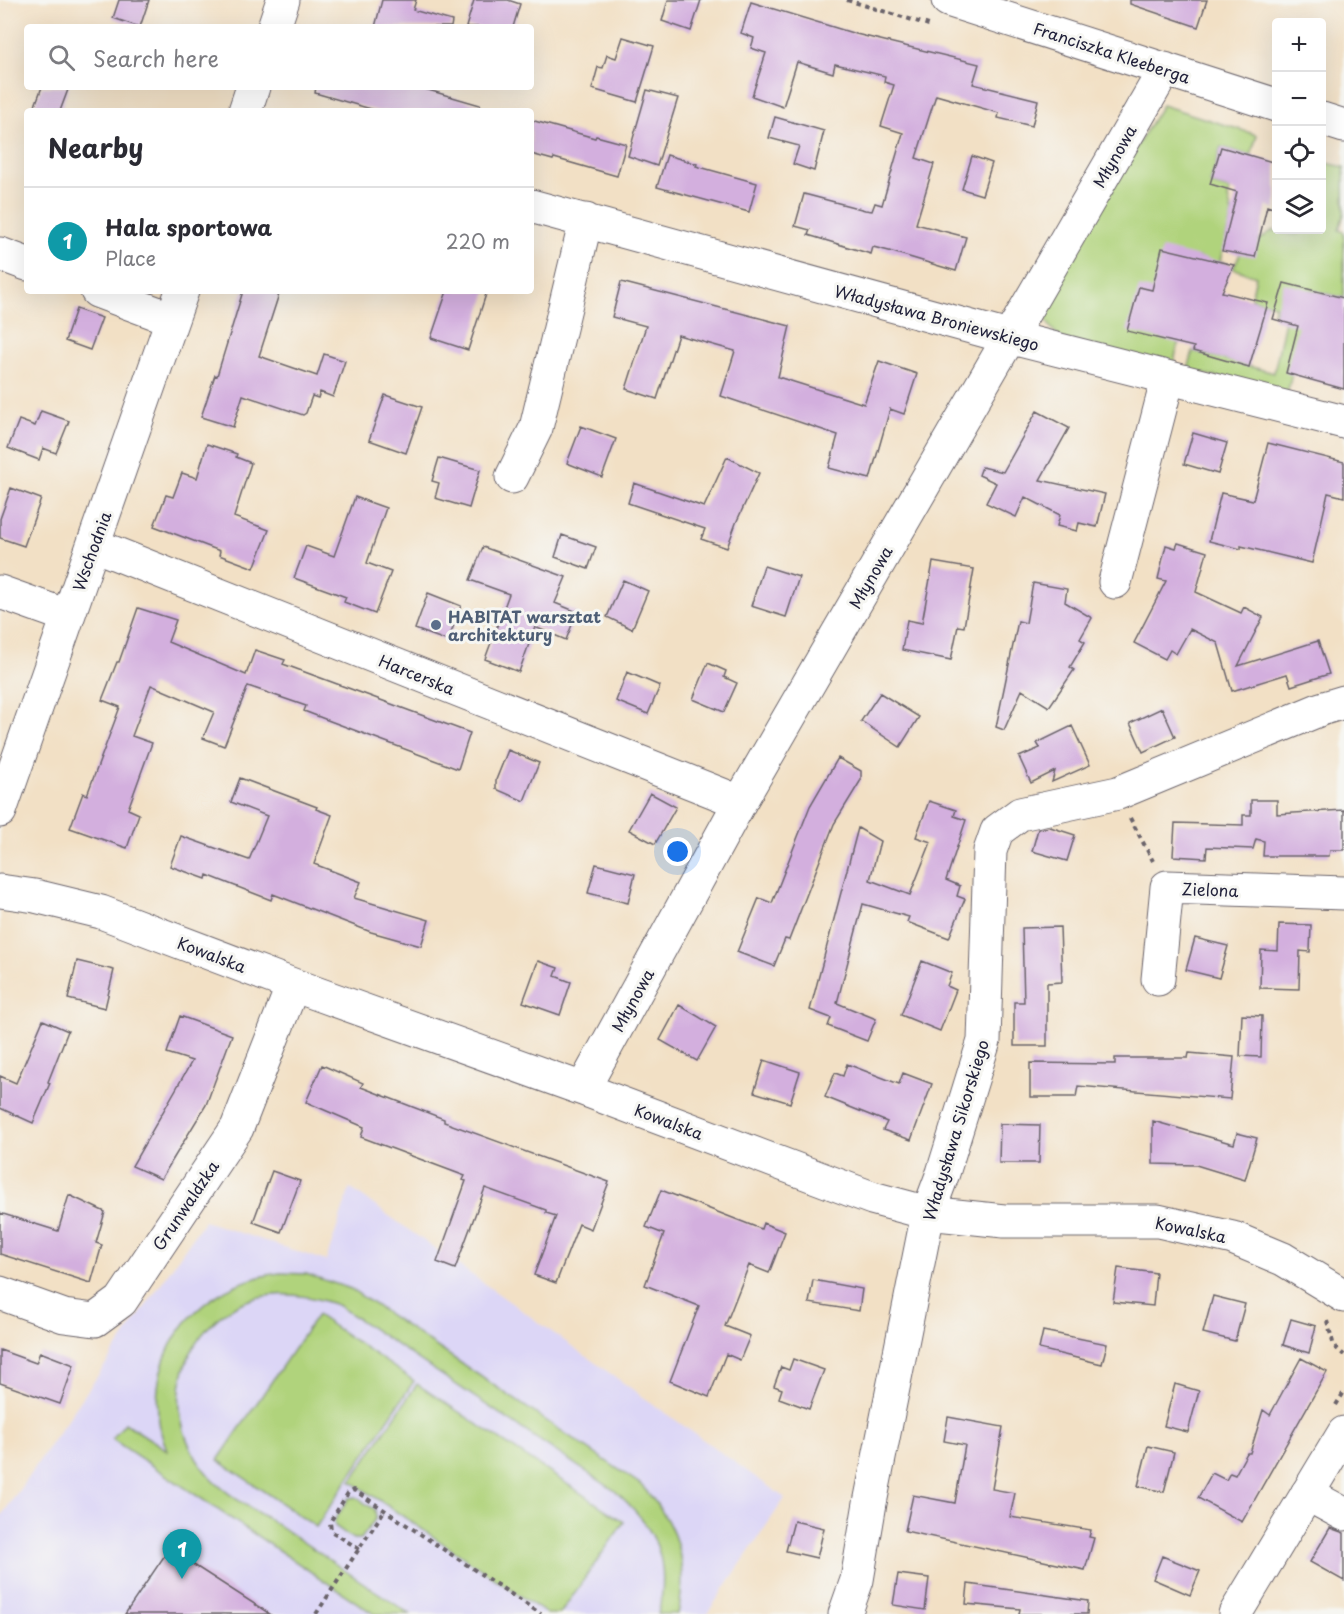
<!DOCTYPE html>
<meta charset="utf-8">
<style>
body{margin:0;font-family:"Playpen Sans",sans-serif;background:#f2f2f3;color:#2b2b33}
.controls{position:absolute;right:18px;top:18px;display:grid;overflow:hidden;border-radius:6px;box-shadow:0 6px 24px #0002}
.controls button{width:54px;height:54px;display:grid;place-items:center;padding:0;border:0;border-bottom:2px solid #e1e1e2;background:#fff;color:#2b2b33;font:30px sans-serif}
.you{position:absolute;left:678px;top:852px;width:21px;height:21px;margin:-15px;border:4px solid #fff;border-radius:50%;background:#1a73e8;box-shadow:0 0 0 9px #1a73e833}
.badge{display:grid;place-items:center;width:39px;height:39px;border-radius:50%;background:#2563eb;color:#fff;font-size:20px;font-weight:700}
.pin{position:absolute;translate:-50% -50px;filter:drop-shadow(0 2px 3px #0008)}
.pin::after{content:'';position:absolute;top:32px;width:21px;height:18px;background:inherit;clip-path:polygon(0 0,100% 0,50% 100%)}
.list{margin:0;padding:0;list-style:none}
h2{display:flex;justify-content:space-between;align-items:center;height:78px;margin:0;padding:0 24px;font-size:26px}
h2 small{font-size:20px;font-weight:400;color:#7c7c81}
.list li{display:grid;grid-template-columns:39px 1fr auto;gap:18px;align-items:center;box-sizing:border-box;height:108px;padding:0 24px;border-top:2px solid #e1e1e2}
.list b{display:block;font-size:22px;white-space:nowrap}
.list p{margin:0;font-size:20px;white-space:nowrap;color:#7c7c81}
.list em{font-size:20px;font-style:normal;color:#7c7c81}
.icon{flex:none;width:33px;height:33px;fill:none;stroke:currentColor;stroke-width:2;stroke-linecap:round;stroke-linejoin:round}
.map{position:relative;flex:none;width:1344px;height:1614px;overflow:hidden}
.search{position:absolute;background:#fff;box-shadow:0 6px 24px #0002;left:24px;top:24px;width:510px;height:66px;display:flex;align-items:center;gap:15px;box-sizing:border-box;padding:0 21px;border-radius:6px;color:#7c7c81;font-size:22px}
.panel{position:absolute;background:#fff;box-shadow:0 6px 24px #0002;left:24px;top:108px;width:510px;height:186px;border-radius:6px}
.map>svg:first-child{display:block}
.built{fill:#dcd6f6}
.green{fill:#b0d37c;stroke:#697a5c;stroke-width:1.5}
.building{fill:#d3afde}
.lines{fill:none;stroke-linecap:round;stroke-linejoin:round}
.minor-casing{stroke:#6b646b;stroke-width:35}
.major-casing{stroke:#6b646b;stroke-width:35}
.path{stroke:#6b646b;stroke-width:4;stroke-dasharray:4.5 4.5;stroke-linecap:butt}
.minor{stroke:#fff;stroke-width:33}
.major{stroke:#fff;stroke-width:33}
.service-dot{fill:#5c6f8a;stroke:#f6f6f2;stroke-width:2}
.labels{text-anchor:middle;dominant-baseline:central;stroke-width:6;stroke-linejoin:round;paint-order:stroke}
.street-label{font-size:16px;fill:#22223b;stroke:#f6f6f2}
.service-label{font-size:16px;font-weight:bold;fill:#4e5e75;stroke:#f6f6f2;text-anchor:start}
</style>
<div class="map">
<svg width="1344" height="1614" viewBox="0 0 1344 1614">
<rect width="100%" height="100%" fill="#f6f6f2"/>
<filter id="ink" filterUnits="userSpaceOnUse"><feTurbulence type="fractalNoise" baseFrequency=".0167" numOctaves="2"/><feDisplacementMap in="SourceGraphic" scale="12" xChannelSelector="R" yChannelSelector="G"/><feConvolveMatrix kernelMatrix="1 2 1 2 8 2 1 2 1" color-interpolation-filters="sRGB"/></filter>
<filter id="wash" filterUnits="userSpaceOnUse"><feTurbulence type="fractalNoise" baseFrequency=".008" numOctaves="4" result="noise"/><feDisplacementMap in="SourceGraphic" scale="24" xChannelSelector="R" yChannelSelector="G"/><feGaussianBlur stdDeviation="1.35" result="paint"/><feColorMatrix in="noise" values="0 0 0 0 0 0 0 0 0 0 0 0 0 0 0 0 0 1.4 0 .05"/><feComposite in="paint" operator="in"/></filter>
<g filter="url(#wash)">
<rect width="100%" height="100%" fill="#f2e0c5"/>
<path class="built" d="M350,1188L785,1498L707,1614H0V1518L204,1221L326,1261Z"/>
<path class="green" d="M1162,105L1257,135L1251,156L1221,147L1210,184L1230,190L1228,198L1232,214L1220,261L1234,266L1240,254L1273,230C1284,232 1296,239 1304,230H1322V162L1344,167V213L1339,230L1344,232V298L1311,290L1287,395L1188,370L1193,351L1274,373L1286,315L1273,312L1275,305L1251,299L1256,276L1198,257L1173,366L1063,340C1049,328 1044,320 1042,302Z
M280,1273L306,1274L351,1289L640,1484C677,1523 689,1561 678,1614H658C672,1560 655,1526 615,1491L337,1305C295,1290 252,1288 217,1319C168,1362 168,1431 211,1478C229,1497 256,1511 278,1525C322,1555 366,1585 410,1614H374L112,1439L125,1423L167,1450C165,1443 161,1436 160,1428C144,1346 202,1283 280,1273Z
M317,1315L414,1381L316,1527L218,1460Z
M417,1384L624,1522L560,1614H547L351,1481Z
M356,1497L375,1510L376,1518L361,1539H353L335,1526L334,1521L349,1498Z"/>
<g id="blocks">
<path class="building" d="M119,0H149L140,27L113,18Z
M382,0H416L413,10L452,21L451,27H375Z
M474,0H508L520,4L513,27H466Z
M668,0H701L691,31L662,21Z
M1130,0H1207L1198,27L1130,4Z
M751,2L856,34L979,64L973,84L1038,100L1032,126L998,118L999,113L936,95L916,158L934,164L916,224L966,237L956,271L889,251L873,247L871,254L808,235L810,230L795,226L804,194L865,210L872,211L875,203L882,205L903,133L881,126L894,85L884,82L885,76L835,64L833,73L797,62L783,107L752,96L766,53L751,48L754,38L741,33Z
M623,37L654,46L637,102L592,89L598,67L603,68L607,55L616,58Z
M42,87H69L60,111H33Z
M316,87H418L480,105L479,111H378L315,93Z
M647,90L678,98L657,166L628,156Z
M775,117L824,131L814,171L793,164L799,146L769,138Z
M531,120L595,138L596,136L626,144L617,176L554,158L553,160L531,154Z
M1221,147L1276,163V209L1267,206L1255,257L1222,251L1237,192L1210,184Z
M667,155L697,164L696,166L757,183L749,212L657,187Z
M972,156L992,163L982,195L962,189Z
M1162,248L1234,265L1222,292L1268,303L1249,367L1193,351L1194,347L1127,331L1139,287L1152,290Z
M621,282L790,326L778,377L864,404L879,361L917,374L904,414L890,409L870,479L829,468L838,435L721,396L735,351L678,335L657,399L626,389L646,326L612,317Z
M1284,283L1344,298V389L1286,373L1298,326L1273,319Z
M243,291H280L259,356L317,376L324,354L345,361L333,397L320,392L318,398L312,396L306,413L303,415L243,395L233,427L201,417L215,375L217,376Z
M447,291H487L468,350L431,338Z
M76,309L102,318L90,350L65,341Z
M385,395L422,407L406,453L369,440Z
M41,411L69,421L56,453L43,448L39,460L8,448L19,420L35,426Z
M1037,411L1069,428L1040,480L1105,494L1097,527L1079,523L1077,531L1057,526L1060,515L1025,497L1016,517L986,503L996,483L979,475L982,467L1003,472Z
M581,426L616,439L602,477L567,463Z
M1193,433L1227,443L1218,474L1184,464Z
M1268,443L1344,462V497L1328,493L1312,563L1241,546V549L1209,541L1221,493L1253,500Z
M207,444L237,454L236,457L251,463L234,517L269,530L254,568L219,555L220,551L154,526L166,495L173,497L182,473L197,478Z
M727,457L759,473L736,523L727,548L701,539L705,529L628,503L634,483L704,507Z
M439,458L480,470L469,508L435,498L439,483L432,481Z
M11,488L41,499L24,546L0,538V519Z
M355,497L386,508L367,563L391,572L375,614L344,602L346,597L294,578L306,546L334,556Z
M562,535L596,547L588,569L555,557Z
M1178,543L1207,552L1196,592L1241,613L1244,607L1263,617L1238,666L1318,641L1329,674L1291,686L1287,674L1232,691L1218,643L1190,629L1176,654L1170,650L1165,659L1134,643L1166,581L1158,579L1166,545L1176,548Z
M483,547L566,577L555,603L577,612L566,640L535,627L519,672L485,659L509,594L470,580Z
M933,562L974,569L964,627L958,626L951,660L902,650L907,620L922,623Z
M764,566L799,577L786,617L751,606Z
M623,580L648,591L632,629L607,617Z
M1033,583L1067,589L1065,602L1092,618L1080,639L1085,642L1070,667L1074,670L1049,707L1022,690L1004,730L996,727L1018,621L1026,623Z
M428,593L461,606L448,641L415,629Z
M138,608L176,620L168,642L246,675L255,650L285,660L283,664L470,733L458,769L330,721L304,711L306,706L248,686L224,746L203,738L214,712L151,685L132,736L152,743L128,809L139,814L127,848L70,828L83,793L87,795L120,707L102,700L117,662H119Z
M708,663L726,671L724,677L737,683L724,712L693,699Z
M627,672L660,686L648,714L616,701Z
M880,693L919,717L900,747L861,721Z
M1162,708L1175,737L1143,752L1130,723Z
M1072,726L1090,765L1052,782L1055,771L1031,783L1019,757L1040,748L1037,743Z
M508,750L539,763L524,801L496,789V780Z
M838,758L861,771V780L834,824L789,940L785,939L774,966L737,952L759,898L772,903L810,806Z
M240,778L317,807L316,809L332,815L314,864L361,882L354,898L429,920L421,946L371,932L273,894L271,900L207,875L206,879L170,866L181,836L249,860L267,816L231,802Z
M650,793L676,807L655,844L629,830Z
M1251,800H1277V814L1344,810V850H1330L1329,856H1263L1264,841L1256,839L1253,849L1207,847L1206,858L1173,856L1175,823L1243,825V815H1251Z
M929,801L956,810L954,816L966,820L946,880L960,886L957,896L965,899L949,938L907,922L909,917L863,904L837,1003L876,1019L867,1041L828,1026L831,1018L810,1010L858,828L880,841L870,880L910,895L931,842L916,837Z
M1050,827L1075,835L1067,861L1032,851L1038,829Z
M596,864L635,874L628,903L588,893Z
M1279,924L1311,925L1310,952L1300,951L1299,989L1260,988L1261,950L1278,951Z
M1060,927L1062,982L1047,983V1046H1014V1002H1024L1022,928Z
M1195,938L1228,946L1219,978L1186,970Z
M77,961L114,970L105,1008L68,999Z
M538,961L558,968L555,976L571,982L560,1015L523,1002Z
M922,961L952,973L947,986L956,990L940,1031L901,1015Z
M679,1005L716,1027L697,1061L660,1040Z
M1242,1015L1262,1016L1261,1057L1240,1056Z
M180,1016L232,1035L206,1105L161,1179L132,1166L192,1061L167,1053Z
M43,1020L68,1031L48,1082L50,1083L33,1123L0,1108V1076L16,1083Z
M1189,1053L1234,1057L1230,1099L1078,1086L1076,1097H1030V1063L1115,1064V1058H1188Z
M764,1060L800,1072L790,1103L754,1092Z
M847,1064L899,1084L903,1073L932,1084L911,1140L883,1130L887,1122L825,1097L835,1073L843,1076Z
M322,1065L363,1083L361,1087L444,1119V1122L609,1182L591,1229L579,1224L556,1283L534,1275L556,1216L546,1213V1210L485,1188L455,1269L437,1262L466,1181L463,1180L465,1176L361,1137L364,1127L306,1102Z
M1153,1121L1234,1144L1237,1133L1257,1138L1245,1180L1196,1165L1153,1164Z
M1000,1124L1040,1125L1039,1163H999Z
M272,1171L300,1181L281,1232L253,1222Z
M661,1190L761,1229L763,1223L785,1232L769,1273L749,1265L725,1326L750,1336L740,1360L726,1354L709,1397L670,1381L699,1306L645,1285L664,1234L646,1227Z
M69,1195L105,1212L96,1243L102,1245L91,1283L0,1254V1213L58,1231Z
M1118,1268L1156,1273L1153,1306L1113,1302Z
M813,1280L862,1289L859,1311L809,1303Z
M1213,1296L1245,1304L1235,1341L1203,1333Z
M1291,1319L1316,1326L1309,1353L1283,1345Z
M1043,1331L1107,1344L1102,1364L1039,1349Z
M0,1350L36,1363L40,1352L74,1365L60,1404L0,1383Z
M1301,1358L1327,1372L1242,1522L1198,1498L1212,1473L1226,1480L1230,1473L1235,1475L1247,1453H1250L1263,1410L1270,1415Z
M793,1359L824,1370L809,1409L779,1398L782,1389L774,1386L781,1367L789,1370Z
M1175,1384L1199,1391L1188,1432L1164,1426Z
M948,1417L1003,1427L992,1489L1015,1493L1010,1517L1091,1530L1089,1537L1094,1538L1085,1570L905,1531L913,1495L955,1503L965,1445L944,1441Z
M1148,1446L1174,1452L1164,1492L1138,1486Z
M794,1521L824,1528L817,1558L786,1551Z
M1330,1528L1344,1533V1581L1310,1562Z
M169,1549L270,1614H125Z
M1162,1556L1200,1571L1190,1595L1153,1579Z
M898,1574L929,1578L925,1610L893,1605Z
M968,1584L1088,1601L1087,1614H1019L1020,1609L966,1604Z"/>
</g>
</g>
<g filter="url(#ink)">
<use href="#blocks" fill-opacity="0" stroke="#6b646b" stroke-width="1.5"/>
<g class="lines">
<g class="minor-casing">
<path id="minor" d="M948,0L1276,105
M274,27L283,0
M245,111L253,87
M1322,119L1344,126
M531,206L1008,337L1344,422
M0,254L27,264
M97,291L172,319
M512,477L536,428L586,220
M94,545L740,802
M1115,582L1168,378
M0,592L67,616
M0,811L182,291
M0,891L35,896L101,912L293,985L583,1089L872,1198L928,1213L1004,1221H1158L1233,1238L1283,1259L1344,1296
M1158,979L1167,887L1344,893
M583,1089L740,802L1165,69
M0,1293L64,1316L95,1320L121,1301L237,1128L293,985
M1307,1494L1344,1514
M845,1614L857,1580L870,1503L928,1213L943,1173L984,1041L990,851L997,831L1020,814L1118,793L1321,709L1344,702"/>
</g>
<g class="major-casing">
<path id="major" d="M1235,1614L1344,1433"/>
</g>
<path class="path" d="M847,0L932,26
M1130,818L1153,861
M1327,1321L1334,1346L1344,1355
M1336,1405L1344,1392
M359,1549L331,1531L330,1522L348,1493L354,1490L541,1614
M316,1614L384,1511"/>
<use href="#minor" class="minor"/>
<use href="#major" class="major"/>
</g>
</g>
<circle class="service-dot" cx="436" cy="625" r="6"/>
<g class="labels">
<g class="street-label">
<text transform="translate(1112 52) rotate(18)">Franciszka Kleeberga</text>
<text transform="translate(1114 156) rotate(-60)">Młynowa</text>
<text transform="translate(937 317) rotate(15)">Władysława Broniewskiego</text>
<text transform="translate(91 551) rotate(-70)">Wschodnia</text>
<text transform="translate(870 577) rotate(-60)">Młynowa</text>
<text transform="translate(417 674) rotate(22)">Harcerska</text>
<text transform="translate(1210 889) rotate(2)">Zielona</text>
<text transform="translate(212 954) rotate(21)">Kowalska</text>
<text transform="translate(632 1000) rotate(-61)">Młynowa</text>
<text transform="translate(669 1121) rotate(21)">Kowalska</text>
<text transform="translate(955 1130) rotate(-73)">Władysława Sikorskiego</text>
<text transform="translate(185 1205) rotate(-56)">Grunwaldzka</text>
<text transform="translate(1191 1229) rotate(12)">Kowalska</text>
</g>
<g class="service-label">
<text x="448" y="616">HABITAT warsztat<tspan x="448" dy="18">architektury</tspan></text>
</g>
</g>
</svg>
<div class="controls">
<button>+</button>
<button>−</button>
<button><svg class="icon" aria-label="locate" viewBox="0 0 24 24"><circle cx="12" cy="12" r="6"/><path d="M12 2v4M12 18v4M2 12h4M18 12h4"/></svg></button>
<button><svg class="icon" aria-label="layers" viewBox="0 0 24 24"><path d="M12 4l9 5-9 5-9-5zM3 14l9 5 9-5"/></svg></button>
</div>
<div class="you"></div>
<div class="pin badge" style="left:182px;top:1579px;background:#0f9aa8">1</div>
<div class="search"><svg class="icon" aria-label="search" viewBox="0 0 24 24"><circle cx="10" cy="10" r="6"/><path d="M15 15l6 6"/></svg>Search here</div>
<section class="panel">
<h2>Nearby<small></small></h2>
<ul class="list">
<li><span class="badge" style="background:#0f9aa8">1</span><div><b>Hala sportowa</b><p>Place</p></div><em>220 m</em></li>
</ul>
</section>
</div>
